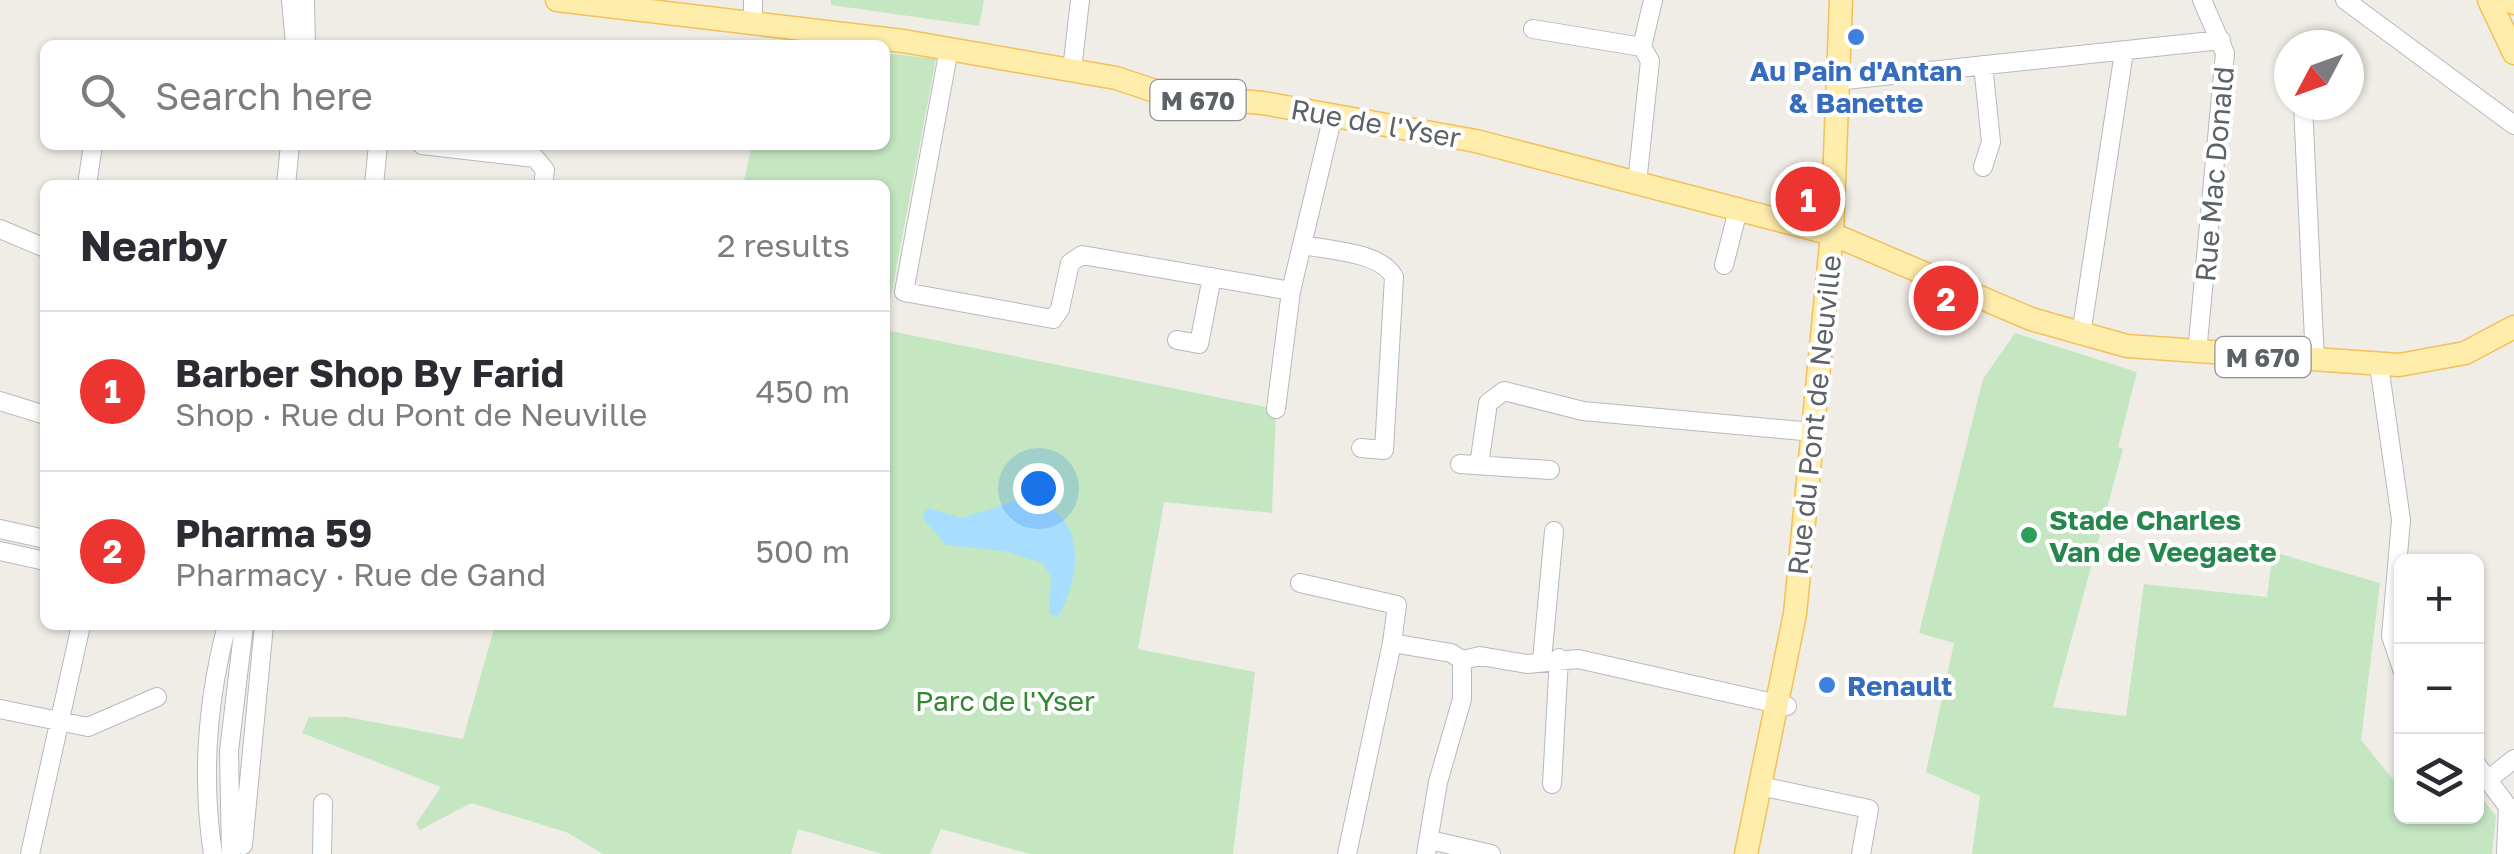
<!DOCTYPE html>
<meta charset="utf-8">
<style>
body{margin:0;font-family:"Golos Text",sans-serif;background:#f7f7f7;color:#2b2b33}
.controls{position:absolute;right:30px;bottom:30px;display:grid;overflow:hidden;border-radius:15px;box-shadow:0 2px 8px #0004}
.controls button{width:90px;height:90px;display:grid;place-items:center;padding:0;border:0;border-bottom:2px solid #e1e1e2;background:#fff;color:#2b2b33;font:50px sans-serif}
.compass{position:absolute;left:2274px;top:30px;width:90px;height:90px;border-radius:50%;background:#fff;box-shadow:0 2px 8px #0004;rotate:229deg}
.you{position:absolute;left:1038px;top:488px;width:35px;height:35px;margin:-25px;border:8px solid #fff;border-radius:50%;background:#1a73e8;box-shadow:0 0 0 15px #1a73e833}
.badge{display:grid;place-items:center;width:65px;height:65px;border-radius:50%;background:#ec3430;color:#fff;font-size:32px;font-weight:700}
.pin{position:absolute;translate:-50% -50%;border:5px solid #fff;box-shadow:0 2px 10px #0006}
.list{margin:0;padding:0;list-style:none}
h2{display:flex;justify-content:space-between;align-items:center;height:130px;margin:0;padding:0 40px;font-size:42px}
h2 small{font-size:32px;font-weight:400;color:#7c7c81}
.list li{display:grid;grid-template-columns:65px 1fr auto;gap:30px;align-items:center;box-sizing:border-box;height:160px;padding:0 40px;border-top:2px solid #e1e1e2}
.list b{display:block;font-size:38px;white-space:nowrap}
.list p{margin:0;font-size:32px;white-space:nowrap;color:#7c7c81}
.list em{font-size:32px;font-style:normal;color:#7c7c81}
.icon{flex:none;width:55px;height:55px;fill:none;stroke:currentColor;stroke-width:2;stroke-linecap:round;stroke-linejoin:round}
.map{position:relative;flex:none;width:2514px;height:854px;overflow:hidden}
.search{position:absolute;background:#fff;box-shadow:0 2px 8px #0004;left:40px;top:40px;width:850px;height:110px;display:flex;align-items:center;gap:25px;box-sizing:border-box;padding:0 35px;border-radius:15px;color:#7c7c81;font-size:38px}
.panel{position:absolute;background:#fff;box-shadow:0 2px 8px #0004;left:40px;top:180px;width:850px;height:450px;border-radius:15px}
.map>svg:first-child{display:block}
.green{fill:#c4e7c2}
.water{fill:#a7ddff}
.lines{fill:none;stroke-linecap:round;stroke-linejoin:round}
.minor-casing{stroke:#b6b9bd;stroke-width:20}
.major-casing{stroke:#f3c05b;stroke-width:25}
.minor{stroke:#fff;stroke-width:18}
.major{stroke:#ffedac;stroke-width:22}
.shop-dot{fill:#3f7fe0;stroke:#fff;stroke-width:4}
.leisure-dot{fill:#2e9e5b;stroke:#fff;stroke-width:4}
.labels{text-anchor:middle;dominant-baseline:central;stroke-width:8;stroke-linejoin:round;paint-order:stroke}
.shield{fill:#fff;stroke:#8e9194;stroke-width:2.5}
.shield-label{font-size:25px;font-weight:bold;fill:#5d6266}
.shop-label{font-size:28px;font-weight:bold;fill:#366cbe;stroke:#fff}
.street-label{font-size:28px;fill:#5d6266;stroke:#fff}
.leisure-label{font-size:28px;font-weight:bold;fill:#27864d;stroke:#fff;text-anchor:start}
.park-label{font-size:28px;fill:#358634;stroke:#fff}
</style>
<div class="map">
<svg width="2514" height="854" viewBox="0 0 2514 854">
<rect width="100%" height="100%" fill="#f0ede6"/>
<path class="green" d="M831,0H984L979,26L831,5Z
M885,53L936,59L885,327V185H743L752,145H885Z
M885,330L1276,409L1272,513L1164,502L1138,649L1255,672L1233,854H1030L941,829L930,854H882L798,829L791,854H603L566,832L471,803L420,830L416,824L441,787L302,733L309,717H347L463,739L495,625H885Z
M2015,333L2137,372L2118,447L2123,449L2053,707L2126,716L2144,584L2267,597L2273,552L2380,583L2361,740L2401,789L2402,816H2476L2477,792L2496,816L2492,854H1972L1980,796L1926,772L1954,643L1919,633L1983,379Z"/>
<path class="water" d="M1016,501C1086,501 1085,569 1058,617L1049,613L1051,577L1043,563L1004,551L946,545L922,517L928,508L962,518Z"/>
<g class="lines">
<g class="minor-casing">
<path id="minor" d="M291,0L295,45
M305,0L306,45
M2345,0L2514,125
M753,23V0
M1533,29L1642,47
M949,49L904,292L1053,319L1060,309L1070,263L1082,255L1291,291
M1983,65L1991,142L1983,167
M1072,70L1080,0
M1836,81L2221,40
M2303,105L2315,361
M422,145L535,158L545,170L543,185
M1637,183L1650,61L1642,47L1653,0
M87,185L93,145
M286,185L290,145
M374,185L378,145
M0,229L45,248
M1303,245C1328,250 1381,252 1394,277L1384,450L1361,448
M1724,265L1738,210
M2081,335L2124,52
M1177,340L1199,344L1212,277
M2197,353L2225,53L2202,0
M2379,365L2401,520L2391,636L2402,669
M0,401L45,415
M1276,409L1291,291L1333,115
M1460,464L1550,470
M1479,465L1488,403L1504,391L1583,411L1813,432
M0,529L45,539
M0,551L45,561
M1300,583L1397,605L1392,643L1451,653L1462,660L1480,656L1527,664L1578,659L1787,706
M1542,660L1554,531
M0,709L88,727L157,697
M2476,764L2508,807L2506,854
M2489,779L2514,759
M1552,784L1559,658
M1760,786L1869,809L1861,854
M1430,840L1491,854
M243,845L264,625
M30,854L81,625
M213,854C201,776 207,701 227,625
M231,854L229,751L244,625
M322,854L323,803
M1347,854L1392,643
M1426,854L1438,782L1462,699V660"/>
</g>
<g class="major-casing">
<path id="major" d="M557,0L903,41L1116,78L1167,95L1263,103L1476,141L1832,234L2031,319L2127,346L2399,365L2465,353L2514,327
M2489,0L2514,53
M2513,0L2514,3
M1746,854L1795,614L1832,234L1841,0"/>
</g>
<use href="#minor" class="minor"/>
<use href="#major" class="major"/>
</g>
<g class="shop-dot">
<circle cx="1856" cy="37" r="10"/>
<circle cx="1827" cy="685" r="10"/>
</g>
<circle class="leisure-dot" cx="2029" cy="535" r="10"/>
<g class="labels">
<g class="shield">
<rect x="1150.5" y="80" width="95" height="40" rx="8"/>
<rect x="2215.5" y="337" width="95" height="40" rx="8"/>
</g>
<g class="shield-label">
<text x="1198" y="100">M 670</text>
<text x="2263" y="357">M 670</text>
</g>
<g class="shop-label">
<text x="1856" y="70">Au Pain d'Antan<tspan x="1856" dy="32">&amp; Banette</tspan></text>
<text x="1847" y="685" text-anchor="start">Renault</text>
</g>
<g class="street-label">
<text transform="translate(1376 123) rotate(10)">Rue de l'Yser</text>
<text transform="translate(2214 174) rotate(-85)">Rue Mac Donald</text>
<text transform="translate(1814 415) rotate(-84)">Rue du Pont de Neuville</text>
</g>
<g class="leisure-label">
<text x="2049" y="519">Stade Charles<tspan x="2049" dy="32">Van de Veegaete</tspan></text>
</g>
<g class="park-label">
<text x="1005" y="700">Parc de l'Yser</text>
</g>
</g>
</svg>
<div class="controls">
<button>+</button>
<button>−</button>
<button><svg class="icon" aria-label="layers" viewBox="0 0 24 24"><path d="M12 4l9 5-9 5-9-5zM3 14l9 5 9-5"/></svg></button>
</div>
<svg class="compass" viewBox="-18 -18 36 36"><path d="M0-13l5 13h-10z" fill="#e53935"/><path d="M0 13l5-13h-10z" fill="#7c7c81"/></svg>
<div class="you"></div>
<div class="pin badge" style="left:1808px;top:199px">1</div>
<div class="pin badge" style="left:1946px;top:298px">2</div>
<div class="search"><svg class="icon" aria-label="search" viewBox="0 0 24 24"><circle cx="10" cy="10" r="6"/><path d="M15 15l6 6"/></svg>Search here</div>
<section class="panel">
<h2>Nearby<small>2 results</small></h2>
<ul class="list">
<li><span class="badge">1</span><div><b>Barber Shop By Farid</b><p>Shop · Rue du Pont de Neuville</p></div><em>450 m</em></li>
<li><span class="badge">2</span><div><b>Pharma 59</b><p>Pharmacy · Rue de Gand</p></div><em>500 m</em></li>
</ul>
</section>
</div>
